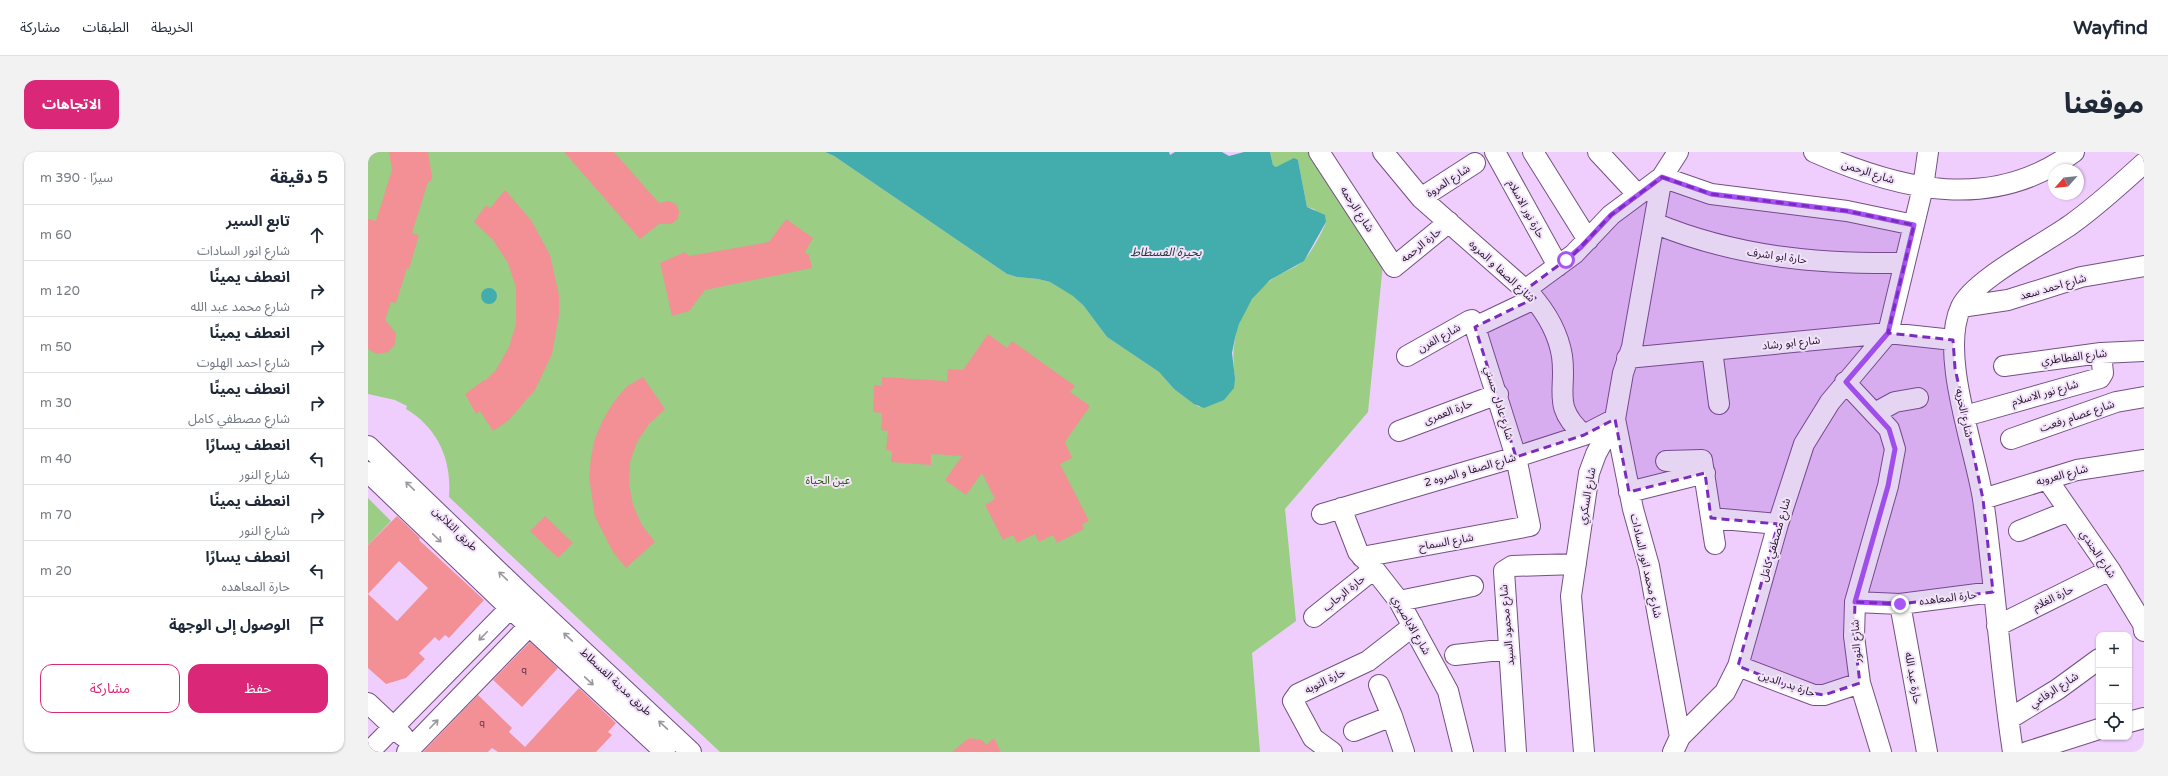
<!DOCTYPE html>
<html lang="ar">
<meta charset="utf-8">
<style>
body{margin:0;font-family:"Varela Round","Noto Sans Arabic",sans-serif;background:#f2f2f3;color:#1f2937;direction:rtl}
.controls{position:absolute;right:12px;bottom:12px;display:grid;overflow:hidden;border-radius:8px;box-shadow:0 1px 3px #0004}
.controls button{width:36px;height:36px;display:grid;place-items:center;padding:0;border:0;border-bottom:1px solid #e0e1e3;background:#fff;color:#1f2937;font:20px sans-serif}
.compass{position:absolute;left:1680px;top:12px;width:36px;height:36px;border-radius:50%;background:#fff;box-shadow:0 1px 3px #0004;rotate:243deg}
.stop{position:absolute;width:12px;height:12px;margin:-9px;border:3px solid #a855f7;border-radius:50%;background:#fff}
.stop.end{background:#a855f7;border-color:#fff;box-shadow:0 1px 4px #0008}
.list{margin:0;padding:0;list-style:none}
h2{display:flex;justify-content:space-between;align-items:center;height:52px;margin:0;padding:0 16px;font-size:17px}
h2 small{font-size:13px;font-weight:400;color:#747a83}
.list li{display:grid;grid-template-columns:26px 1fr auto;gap:12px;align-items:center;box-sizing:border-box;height:56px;padding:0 16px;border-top:1px solid #e0e1e3}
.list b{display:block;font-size:15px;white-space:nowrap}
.list p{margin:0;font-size:13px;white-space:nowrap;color:#747a83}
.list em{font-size:13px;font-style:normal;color:#747a83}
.actions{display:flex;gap:8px;padding:12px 16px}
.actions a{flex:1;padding:9px 0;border:1px solid #db2777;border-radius:12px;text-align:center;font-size:14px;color:#db2777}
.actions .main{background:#db2777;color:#fff}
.icon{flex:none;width:22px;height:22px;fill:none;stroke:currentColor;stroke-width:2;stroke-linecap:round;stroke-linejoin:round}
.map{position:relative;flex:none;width:1776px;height:600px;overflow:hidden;direction:ltr;border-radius:12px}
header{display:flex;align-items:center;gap:24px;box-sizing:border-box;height:56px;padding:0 20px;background:#fff;border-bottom:1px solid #e0e1e3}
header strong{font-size:19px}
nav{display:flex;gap:22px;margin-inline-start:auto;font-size:14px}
.intro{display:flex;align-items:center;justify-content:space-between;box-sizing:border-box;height:96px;padding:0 24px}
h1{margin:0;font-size:28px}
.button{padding:10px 18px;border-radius:12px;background:#db2777;color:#fff;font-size:14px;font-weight:700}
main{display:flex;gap:24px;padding:0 24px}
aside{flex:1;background:#fff;border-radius:12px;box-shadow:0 1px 3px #0004}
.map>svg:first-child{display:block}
.green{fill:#9bcd84}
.water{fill:#43adae}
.building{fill:#f29096;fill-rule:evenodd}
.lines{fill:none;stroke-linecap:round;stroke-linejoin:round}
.minor-casing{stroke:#745082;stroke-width:22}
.minor{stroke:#fff;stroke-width:20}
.oneway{stroke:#9c969f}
.route{stroke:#a855f7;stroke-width:5}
.marked{fill:#7b2cbf;fill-opacity:0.2;stroke:#7b2cbf;stroke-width:3;stroke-dasharray:8 5;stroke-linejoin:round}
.labels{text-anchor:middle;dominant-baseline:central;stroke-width:4;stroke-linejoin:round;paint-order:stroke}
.number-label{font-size:9px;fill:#583445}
.street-label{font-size:11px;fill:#24152a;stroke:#f3e3fa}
.park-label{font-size:11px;fill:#2a5a06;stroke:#f3e3fa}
.water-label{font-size:12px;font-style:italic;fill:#1e3636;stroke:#f3e3fa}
</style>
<header>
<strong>Wayfind</strong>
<nav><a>الخريطة</a><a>الطبقات</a><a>مشاركة</a></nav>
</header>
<div class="intro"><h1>موقعنا</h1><a class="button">الاتجاهات</a></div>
<main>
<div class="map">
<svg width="1776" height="600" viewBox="0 0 1776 600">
<rect width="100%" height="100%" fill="#efcefd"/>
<path class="green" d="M0,0H457L466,4L639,122L649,125L670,127L682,130L706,144L715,153L739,185L791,220L806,237L831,255L867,226C861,189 872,151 903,128C912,121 928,116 935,109C942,103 955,79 958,70L946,57L939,55L930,8L908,15L905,13L902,0H940L948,3L1015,112L1000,260L917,357L928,469L884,501L892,600H352L81,345C84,308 70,276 38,257L39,254L27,248L0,242Z
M0,346L23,369L0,393Z"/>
<path class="water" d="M457,0H801L802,3L807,0H854L861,4L876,0H902L905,13L908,15L926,6L930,8L939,55L957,63L958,70L936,109L902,128L884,147L871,172L867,186L864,201L867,226L866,236L856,248L836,256L826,252L806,237L791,220L739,185L715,153L705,144L682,130L670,127L649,125L639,122L466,4Z
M113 144a8 8 0 1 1 16 0a8 8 0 1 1-16 0Z"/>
<path class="building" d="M21,0H60L64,24L63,29L60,30L44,81L51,83L41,117L39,116L28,151L23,150L17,168L28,181L27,192L20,200L9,202L0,197V67L8,69L24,18Z
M196,0H246L291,51L301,49L308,52L311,59L310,67L303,72H291L272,87Z
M137,38L163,68L182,103L191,143V163L184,202L167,238L141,268L125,279L112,259L108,262L97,242L116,228L117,229L128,218L141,195L148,172V136L140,111L125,88L106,70L118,53L122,56Z
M418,67L445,86L437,100L441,103L444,116L337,138L321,159L304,164L292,111L317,100L321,104L401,90Z
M620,182L639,196L644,189L707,234L702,240L722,254L697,290L704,306L692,312L721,369L714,372L716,377L689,391L685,383L671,390L667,382L649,391L645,383L635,388L617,353L627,347L614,321L598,343L577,328L594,304L563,302V313L523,310L524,299L518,298L520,279L513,278L514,261L505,260L506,233L513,234L514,225L579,229L580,217L595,218Z
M275,225L297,257L281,272L269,290L262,310L261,332L265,353L274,373L287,390L258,416L245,400L227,365L221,325L223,305L227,286L235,268L245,251L258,235Z
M29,364L52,386L51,388L116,448L81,486L77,483L71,489L67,485L51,501L57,507L38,526L18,532L0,516V393ZM31,409L60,436L29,469L0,442Z
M177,364L205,391L190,406L162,379Z
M162,490L190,516L154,555L125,528Z
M211,536L248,571L240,580L244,583L228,600H130L124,596L120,600H55L110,543L144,576L141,580L157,595Z
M601,586L614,588L618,593L626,586L633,600H584Z"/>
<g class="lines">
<g class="minor-casing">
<path id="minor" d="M951,0L1026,115L1081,70
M1015,0L1053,46L1162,142C1178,160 1190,180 1194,204C1199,239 1183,254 1216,283
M1127,0L1190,114
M1165,0L1220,88
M1230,0L1270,43
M1446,0C1532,38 1624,61 1706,0
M1053,46L1107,11
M1286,71C1368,105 1448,112 1536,111
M1157,138L1206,102L1243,63L1294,25L1310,0
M1593,155L1640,148L1713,125L1776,114
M1344,198L1351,252
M1039,204L1101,169L1104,168L1107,175L1166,147
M1259,206L1520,181L1585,188
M1636,214L1733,201L1776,199
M1477,230L1521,277L1527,297L1520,334L1487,450L1486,484L1492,531L1513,600
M1507,261L1527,250L1550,246
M1597,264L1732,226L1735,221L1733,201
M1031,279L1130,242
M1643,287L1748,250L1776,245
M0,294L155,443L323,600
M1298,309L1334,308L1347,392
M0,320L142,456L297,600
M1679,327L1742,418L1775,472L1776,479
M1261,340L1337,321
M1615,347L1709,318L1776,308
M973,356L990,400L1006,417L1031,449L1080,539L1095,600
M954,362L1148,305L1216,283L1247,267L1265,357L1281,414L1312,585
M1343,366L1410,372
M1651,379L1701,359
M994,405L1162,374L1148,305L1107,175
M1031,449L1105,434
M1487,450L1532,452L1625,440
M1532,452L1559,600
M946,465L1006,417
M1629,474L1742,418
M1087,503L1141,497
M1370,514L1446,543H1456L1492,531
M1011,533L1024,564L1036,600
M0,551L35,584
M1641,567L1690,537L1731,507
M1761,570L1776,566
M986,579L1024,564
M1,600L151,447
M39,600L170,465
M964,600L945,586L925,549L930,542L1000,509L1045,474
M1148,600L1136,419L1144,414L1208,412
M1216,600L1203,444L1221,321L1228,302L1247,267L1255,221L1264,195L1294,25L1343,42L1479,59L1546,73
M1305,600L1312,585L1357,540L1370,514L1410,372L1436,292L1462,250L1520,181L1555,35L1560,0
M1645,600C1632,516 1627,431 1615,347C1607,296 1571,202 1593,155C1606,127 1678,91 1705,71C1730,53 1753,32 1776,11
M1659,600L1731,577"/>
</g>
<use href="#minor" class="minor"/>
</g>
<defs><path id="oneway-shaft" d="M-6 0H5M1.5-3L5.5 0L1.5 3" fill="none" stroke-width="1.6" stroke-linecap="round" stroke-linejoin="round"/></defs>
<g class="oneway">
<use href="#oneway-shaft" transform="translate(42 334) rotate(-136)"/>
<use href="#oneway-shaft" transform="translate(69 386) rotate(44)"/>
<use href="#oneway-shaft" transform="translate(135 424) rotate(-136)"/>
<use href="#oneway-shaft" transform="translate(115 484) rotate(134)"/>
<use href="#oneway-shaft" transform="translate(200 485) rotate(-137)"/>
<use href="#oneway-shaft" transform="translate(221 529) rotate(43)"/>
<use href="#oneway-shaft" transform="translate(66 572) rotate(-46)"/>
<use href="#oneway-shaft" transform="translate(295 573) rotate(-137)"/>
</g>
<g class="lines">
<path class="route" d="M1198,108L1213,95L1243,63L1294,25L1343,42L1479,59L1546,73L1520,181L1478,230L1521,277L1527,297L1520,334L1487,450L1532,452"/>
</g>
<path class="marked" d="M1294,25L1343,42L1479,59L1546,73L1520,181L1585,188L1587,216L1615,347L1625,440L1532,452L1487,450L1486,484L1492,531L1456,543L1436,540L1370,514L1410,372L1343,366L1337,321L1261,340L1247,267L1216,283L1148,305L1107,175L1167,146L1157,138L1206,102L1243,63Z"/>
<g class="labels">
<g class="number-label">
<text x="156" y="518">q</text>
<text x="114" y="571">q</text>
</g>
<g class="street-label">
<text transform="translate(1500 20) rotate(18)">شارع الرحمن</text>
<text transform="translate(1080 29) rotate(-33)">شارع المروة</text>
<text transform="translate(989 57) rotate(57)">شارع الرحمه</text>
<text transform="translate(1158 57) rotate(61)">حارة نور الاسلام</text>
<text transform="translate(1053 93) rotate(-39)">حارة الرحمه</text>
<text transform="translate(1409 104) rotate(8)">حارة ابو اشرف</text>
<text transform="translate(1134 119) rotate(43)">شارع الصفا و المروه</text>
<text transform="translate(1685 135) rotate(-16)">شارع احمد سعد</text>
<text transform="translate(1071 186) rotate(-29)">شارع الفرن</text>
<text transform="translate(1423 191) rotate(-6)">شارع ابو رشاد</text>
<text transform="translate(1706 205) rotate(-7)">شارع الفطاطري</text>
<text transform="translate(1677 241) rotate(-16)">شارع نور الاسلام</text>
<text transform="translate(1131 251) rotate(73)">شارع عادل حسني</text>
<text transform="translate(1080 260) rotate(-21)">حارة العمرى</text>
<text transform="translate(1596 261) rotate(78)">شارع الحريه</text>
<text transform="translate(1709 264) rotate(-19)">شارع عصام رفعت</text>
<text transform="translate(1102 318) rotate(-16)">شارع الصفا و المروه 2</text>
<text transform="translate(1694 323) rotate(-15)">شارع العروبه</text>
<text transform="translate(1219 344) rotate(-80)">شارع السكري</text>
<text transform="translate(87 377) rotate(44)">طريق الثلاثين</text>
<text transform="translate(1407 388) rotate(-74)">شارع مصطفي كامل</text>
<text transform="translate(1078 390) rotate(-10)">شارع السماح</text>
<text transform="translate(1730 402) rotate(56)">شارع الجندي</text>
<text transform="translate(1278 414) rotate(77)">شارع محمد انور السادات</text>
<text transform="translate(976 441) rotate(-39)">حارة الرحاب</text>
<text transform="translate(1580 446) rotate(-7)">حارة المعاهده</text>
<text transform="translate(1685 446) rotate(-26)">حارة الغلام</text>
<text transform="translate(1043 473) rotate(60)">شارع الاباصيري</text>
<text transform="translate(1139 473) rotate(-95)">شارع محمود السيد</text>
<text transform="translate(1488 489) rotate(-93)">شارع النور</text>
<text transform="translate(1545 526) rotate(80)">حارة عبد الله</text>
<text transform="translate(957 529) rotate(-26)">حارة التوبه</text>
<text transform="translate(248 530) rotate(43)">طريق مدينة الفسطاط</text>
<text transform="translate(1419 532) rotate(19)">حارة بدر الدين</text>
<text transform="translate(1686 538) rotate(-33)">شارع الرفاعي</text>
</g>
<g class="park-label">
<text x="460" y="328">عين الحياة</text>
</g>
<g class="water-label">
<text x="798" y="100">بحيرة الفسطاط</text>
</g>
</g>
</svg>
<div class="controls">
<button>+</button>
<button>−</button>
<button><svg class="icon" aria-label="locate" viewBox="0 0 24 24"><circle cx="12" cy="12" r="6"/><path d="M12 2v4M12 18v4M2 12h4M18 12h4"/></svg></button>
</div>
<svg class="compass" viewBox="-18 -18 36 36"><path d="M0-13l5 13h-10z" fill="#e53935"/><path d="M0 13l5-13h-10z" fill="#747a83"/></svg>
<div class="stop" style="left:1198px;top:108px"></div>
<div class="stop end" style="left:1532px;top:452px"></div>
</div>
<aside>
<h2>5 دقيقة<small>سيرًا · 390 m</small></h2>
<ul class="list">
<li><svg class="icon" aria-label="ahead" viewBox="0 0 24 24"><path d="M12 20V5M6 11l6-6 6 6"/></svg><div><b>تابع السير</b><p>شارع انور السادات</p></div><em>60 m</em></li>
<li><svg class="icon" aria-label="right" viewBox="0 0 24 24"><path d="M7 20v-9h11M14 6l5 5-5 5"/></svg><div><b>انعطف يمينًا</b><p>شارع محمد عبد الله</p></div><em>120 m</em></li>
<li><svg class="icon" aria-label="right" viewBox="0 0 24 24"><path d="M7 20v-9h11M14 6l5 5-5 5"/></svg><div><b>انعطف يمينًا</b><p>شارع احمد الهلوت</p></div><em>50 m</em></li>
<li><svg class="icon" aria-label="right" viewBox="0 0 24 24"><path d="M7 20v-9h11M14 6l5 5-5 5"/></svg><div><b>انعطف يمينًا</b><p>شارع مصطفي كامل</p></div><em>30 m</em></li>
<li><svg class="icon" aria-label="left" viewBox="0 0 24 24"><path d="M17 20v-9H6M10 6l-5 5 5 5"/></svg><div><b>انعطف يسارًا</b><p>شارع النور</p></div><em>40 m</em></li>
<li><svg class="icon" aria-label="right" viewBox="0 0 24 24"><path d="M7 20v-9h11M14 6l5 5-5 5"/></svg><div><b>انعطف يمينًا</b><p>شارع النور</p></div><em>70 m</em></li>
<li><svg class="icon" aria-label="left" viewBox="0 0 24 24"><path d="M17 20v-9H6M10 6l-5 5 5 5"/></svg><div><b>انعطف يسارًا</b><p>حارة المعاهده</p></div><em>20 m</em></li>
<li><svg class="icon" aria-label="arrive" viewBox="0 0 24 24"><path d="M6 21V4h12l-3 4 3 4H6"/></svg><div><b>الوصول إلى الوجهة</b></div></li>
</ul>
<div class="actions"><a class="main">حفظ</a><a>مشاركة</a></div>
</aside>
</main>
